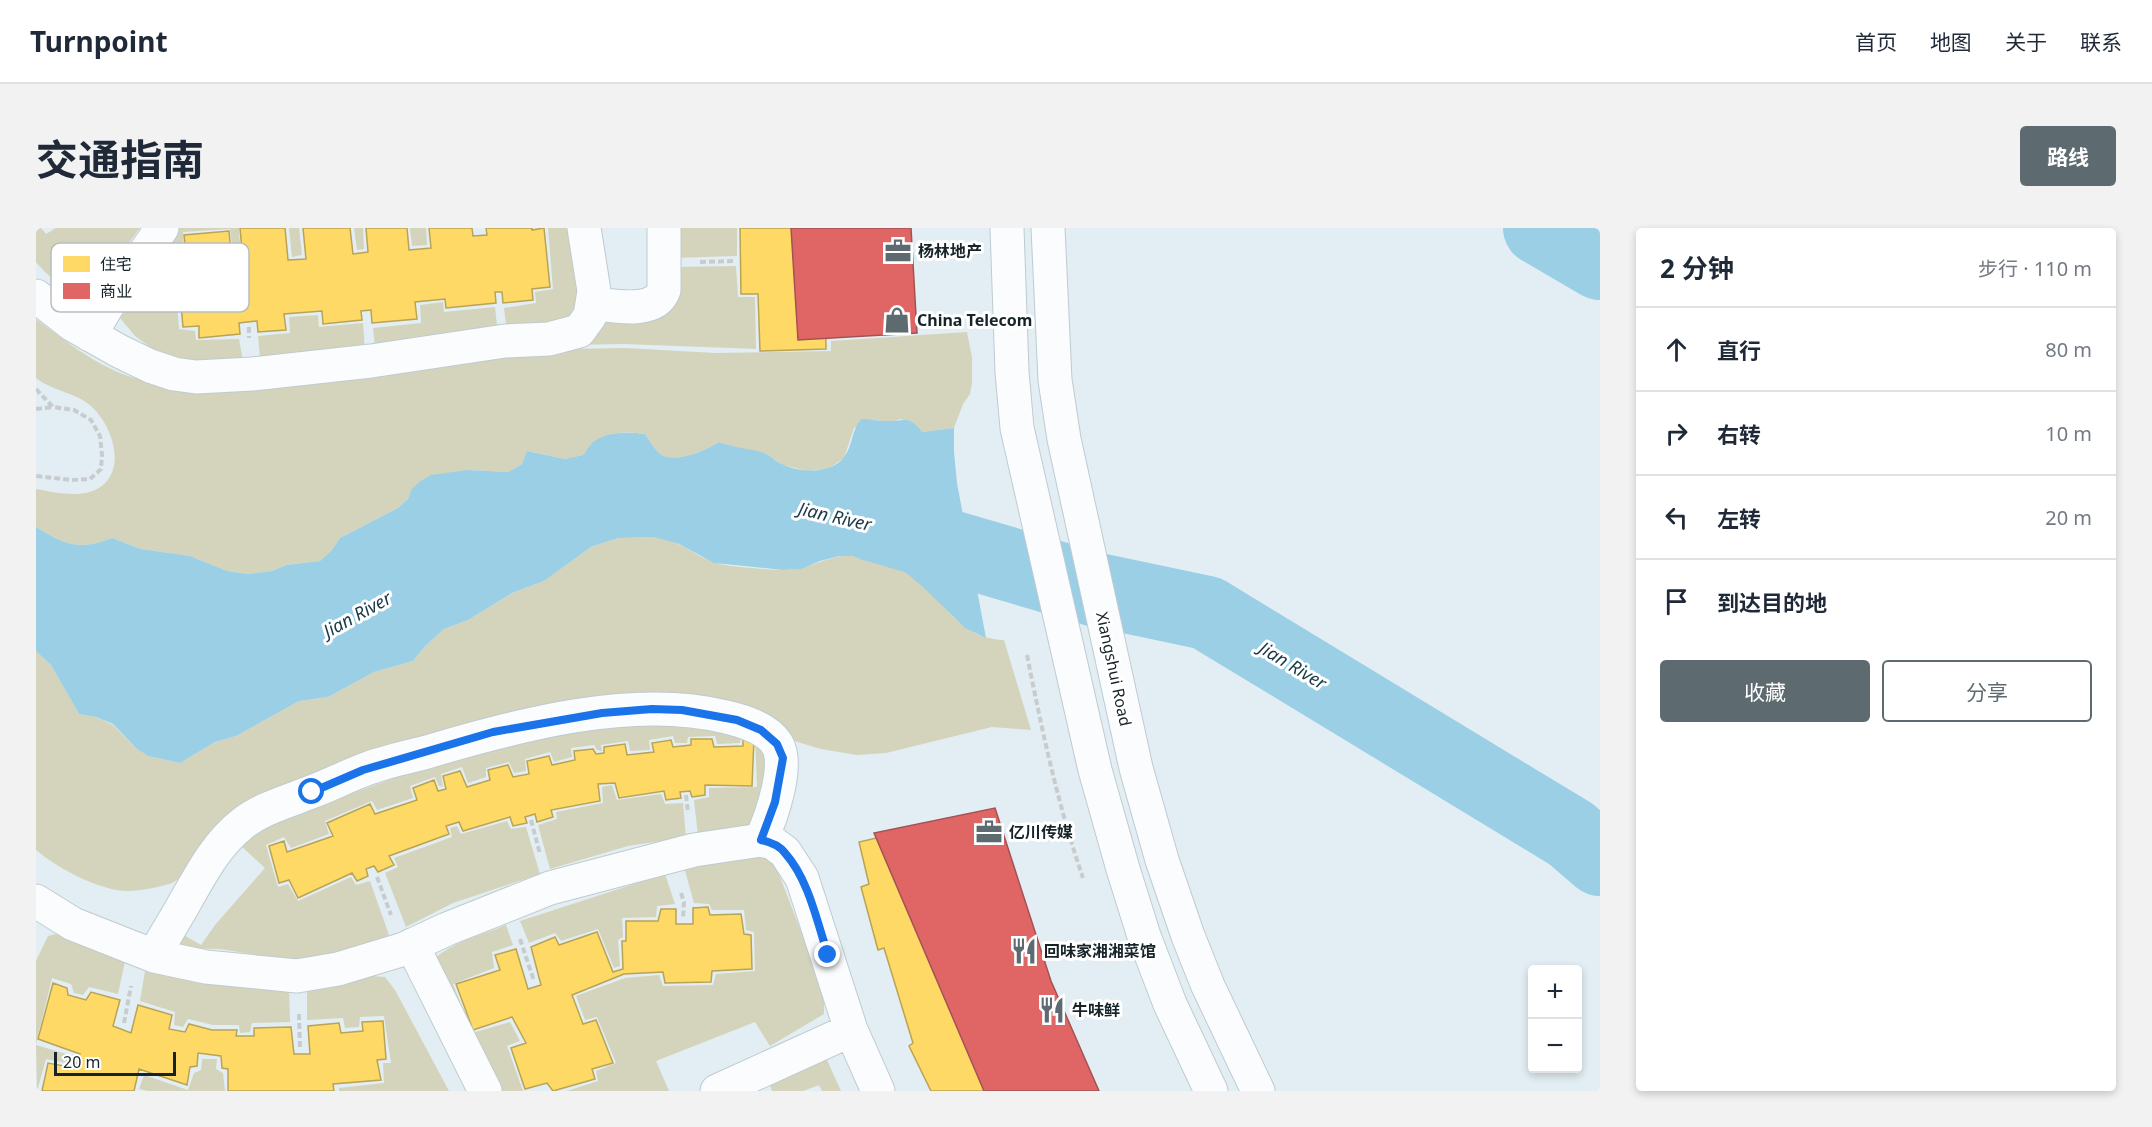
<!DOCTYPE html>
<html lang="zh">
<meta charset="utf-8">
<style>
body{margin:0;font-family:"Noto Sans","Noto Sans SC",sans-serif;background:#f2f2f3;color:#1f2937}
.controls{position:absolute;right:18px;bottom:18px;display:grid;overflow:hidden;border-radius:6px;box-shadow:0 3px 9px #0003}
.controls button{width:54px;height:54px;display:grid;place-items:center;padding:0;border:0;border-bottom:2px solid #e0e1e3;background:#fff;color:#1f2937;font:30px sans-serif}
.scale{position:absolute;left:18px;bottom:15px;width:122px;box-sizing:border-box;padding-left:6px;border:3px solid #16242a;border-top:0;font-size:16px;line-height:21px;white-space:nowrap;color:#16242a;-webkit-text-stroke:4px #fff;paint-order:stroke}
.stop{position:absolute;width:18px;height:18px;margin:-14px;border:4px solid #1a73e8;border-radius:50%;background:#fff}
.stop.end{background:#1a73e8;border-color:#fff;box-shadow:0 2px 6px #0008}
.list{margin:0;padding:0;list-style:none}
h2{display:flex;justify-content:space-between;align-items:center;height:78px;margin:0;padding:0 24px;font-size:26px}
h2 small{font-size:20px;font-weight:400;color:#747a83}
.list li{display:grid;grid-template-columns:39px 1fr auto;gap:18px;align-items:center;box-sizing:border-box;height:84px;padding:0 24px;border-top:2px solid #e0e1e3}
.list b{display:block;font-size:22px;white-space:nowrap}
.list em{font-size:20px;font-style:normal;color:#747a83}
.actions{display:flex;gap:12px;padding:18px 24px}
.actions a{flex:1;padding:14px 0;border:2px solid #5d6b70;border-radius:6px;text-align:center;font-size:21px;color:#5d6b70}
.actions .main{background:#5d6b70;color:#fff}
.icon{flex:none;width:33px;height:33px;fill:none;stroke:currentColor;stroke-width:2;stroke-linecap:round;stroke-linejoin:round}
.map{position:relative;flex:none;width:1564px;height:863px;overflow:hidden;border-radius:6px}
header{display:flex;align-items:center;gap:36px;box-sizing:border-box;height:84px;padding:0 30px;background:#fff;border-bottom:2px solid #e0e1e3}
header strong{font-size:28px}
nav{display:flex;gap:33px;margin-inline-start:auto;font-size:21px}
.intro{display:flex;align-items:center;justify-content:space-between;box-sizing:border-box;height:144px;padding:0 36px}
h1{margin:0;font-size:42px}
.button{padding:15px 27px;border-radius:6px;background:#5d6b70;color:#fff;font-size:21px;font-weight:700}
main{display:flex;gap:36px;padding:0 36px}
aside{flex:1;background:#fff;border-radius:6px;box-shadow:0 3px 9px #0003}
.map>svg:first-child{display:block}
.green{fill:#d3d4bb}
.water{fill:#9bcfe6}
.homes{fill:#ffd966;stroke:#b9a354;stroke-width:1.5}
.shops{fill:#e06666;stroke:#a35254;stroke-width:1.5}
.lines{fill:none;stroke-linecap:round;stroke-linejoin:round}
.river{stroke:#9bcfe6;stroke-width:74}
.minor-casing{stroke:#bfcbd0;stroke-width:35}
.major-casing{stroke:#bfcbd0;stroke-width:35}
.path{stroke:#c8ccce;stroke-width:4;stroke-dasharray:6 3;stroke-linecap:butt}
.minor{stroke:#fbfcfd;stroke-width:33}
.major{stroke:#fbfcfd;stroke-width:33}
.route{stroke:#1a73e8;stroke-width:8}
.labels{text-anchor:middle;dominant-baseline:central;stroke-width:6;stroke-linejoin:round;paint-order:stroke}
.poi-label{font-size:16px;font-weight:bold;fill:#16242a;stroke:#fff;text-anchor:start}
.street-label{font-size:16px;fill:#16242a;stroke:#fff}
.water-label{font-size:18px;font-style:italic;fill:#1a3a47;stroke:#fff}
.key{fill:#fff;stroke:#b9bdbf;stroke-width:1.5}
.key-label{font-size:16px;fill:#16242a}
</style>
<header>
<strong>Turnpoint</strong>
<nav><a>首页</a><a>地图</a><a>关于</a><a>联系</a></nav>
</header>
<div class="intro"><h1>交通指南</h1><a class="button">路线</a></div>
<main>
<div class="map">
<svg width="1564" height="863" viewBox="0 0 1564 863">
<rect width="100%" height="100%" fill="#e2eef3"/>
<path class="green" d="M0,0H5L10,6L20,0H104C95,12 85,25 77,38C72,46 69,55 62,61C44,78 11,48 0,34Z
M142,0H203L205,33H198L194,1L147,4L149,49L139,52L143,101L159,103L160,112L203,111L207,133L166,137L125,127L99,108L84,90V83Z
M253,0H263L266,27L256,29Z
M318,0H327L328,21L321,22Z
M374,0H390L391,17L376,18Z
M512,0H538L549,60L542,89L471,104L468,80L500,75L499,64L517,61Z
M635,0H701V28L636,30Z
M700,38L702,69H719L720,121L588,116L533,117L566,88H597L636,39Z
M407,74L408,84L459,79L462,107L339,120L337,100L385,95L384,77Z
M282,87L283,99L327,95L329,122L224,131L222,108L254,105L253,89Z
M0,91C28,112 58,136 92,148C109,154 128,157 146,162L532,121L589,120L680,125L795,123V113L931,104L936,129V155L934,166L927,176L918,200L886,204L865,191L852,194L838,192L818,200L808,230L792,241L771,243L747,237L730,226L695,219L683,214C671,222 643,234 628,228C620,225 614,213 609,206C583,202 564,205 547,227L529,231L492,223L486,236L472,244L432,242L375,262L372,271L362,280L304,310L295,323L284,333L250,337L236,343L212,346L191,343L154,328L105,321L76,310C43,323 29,317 0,299V261C17,264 43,270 59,262C93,246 77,198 56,179C40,164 18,164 0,150Z
M618,309C627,311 636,313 644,317C655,322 665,330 677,334C689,339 731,341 745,342C774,344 800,320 830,329C842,333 858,338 869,344C905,365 920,411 968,412L995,502L956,499L850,525L821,527L785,521L755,512L698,483L361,521L136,655C119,660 98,665 80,662C52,656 22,640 0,622V423L15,437L43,486L60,489L77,497L101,521L112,528L144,535L179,514L200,508L263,473L292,469L338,444L377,433L389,418L408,401L432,392L476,365L508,353L555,319L582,310Z
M636,494C667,497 736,495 741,537C742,550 730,586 725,600L719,604L662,608L658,572L673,569V560L721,559L719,509H705L704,515L681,516L679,508L652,509L651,515H639L637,508L613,512L614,522L594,523L592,513L565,517L566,523L561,522L558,517L535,520L536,529L518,534L514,524L489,531L490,543L478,545L473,534L450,540V549L432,555L426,539L405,546L407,559L403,558L399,549L374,558L377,570L341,582L336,573L289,593L293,606L255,620L248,609L230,617L242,659L252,656L262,673L315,649L320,657L334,653L353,707L325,720L285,733H258L184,721L135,720L133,716L141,703L165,717L179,697L229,640L205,618L218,606L256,587L386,540L478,513L509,509L554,499Z
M576,557L581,572L625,566L629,576L647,575L650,609L592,618L514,641L502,597L521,591L520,584L567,575L566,559Z
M471,593L475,601L490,599L504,646L417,675L370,699L349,645L362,639L358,630L416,609L414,600L421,598L425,606Z
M717,621L738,633L788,764V786L734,818L719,794L620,833L633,863H531L562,853L560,843L580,835L561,789L549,792L540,768L589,750L623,747L627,758L677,757L680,746L719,743L718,704L710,702L708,682H676L673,676L658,675L648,639Z
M629,646L639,676L621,678L620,689L586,690L587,709L582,712L584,738L578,740L562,701L525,713L519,705L493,715L484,693Z
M470,697L477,717L456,724L458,740L417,756L436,805L474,794L484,813L471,818L487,863H459L397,732C416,714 446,707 470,697Z
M20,706L90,729L82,766L53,759L47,767L38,765L35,756L16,750L0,816V733L12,708Z
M110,737L253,759L254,794L216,795L214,804L204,805L203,797H177L152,791L147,799L138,797L139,784L104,773Z
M336,748L349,749L359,762L413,863H303V860L348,855L347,835H355L348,788L324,789L323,799L309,800L307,790L271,792V760Z
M0,817L37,828L35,836L10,831L1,863Z
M790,830L805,863H786L783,857L767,863H736L733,854Z
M166,831H181L180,841L187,845L189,863H112L103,861L108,847L152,862L158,845L165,842Z"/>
<path class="water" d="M825,191C833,191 842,193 850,193C869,194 872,186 886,204L918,200V224L921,255L950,410L929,400L887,359L869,344L828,328H803L784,333L765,341L747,342L678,335L643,316L618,309L582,310L555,319L508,353L476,365L432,392L408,401L389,418L377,433L338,444L292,469L263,473L200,508L179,514L144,535L112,528L101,521L77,496L60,489L43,486L15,437L0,423V299C29,317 43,323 76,310L105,321L154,328L191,343L212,346L236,343L250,337L284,333L295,323L304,310L362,280L372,271L375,262L383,254L395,247L432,242L472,244L486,236L491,223L529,231L547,227C550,224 553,218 556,215C571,203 592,204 609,206C614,213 620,225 628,228C643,234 671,222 683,214C697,220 713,220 728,225C735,228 740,234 748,237C765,245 796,246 808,229C817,218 815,203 825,191Z"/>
<path class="homes" d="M204,0H249L252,32L270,31L267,0H314L317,26L332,24L330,0H371L373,22L395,20L393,0H436L437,8L451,7L450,0H496V2L508,0L514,59L496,61L497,72L467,75L466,64H459L460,75L410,80L409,71L379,74L381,91L336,95L335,82L325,83L326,92L287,96L286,83L248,86L250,102L222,104L221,93L203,95L204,106L163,110V98L147,99L143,54L153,53L148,7L193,3L196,35L207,34Z
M704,0H803L804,69H789L790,121L724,123L722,66H705Z
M707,510H718L716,558L669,557V567L656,569L654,563L644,564L645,570L630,572L628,563L583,570L579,555L562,556L564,573L515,582L517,589L501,594L499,586L489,589L491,595L477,598L474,589L427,603L423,594L410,598L413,606L353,628L358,637L342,644L338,638L330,641L332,648L321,653L316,645L262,670L253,652L243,655L233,618L248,613L251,624L297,608L291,595L334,576L339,586L381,572L377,560L398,552L402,563L410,561L407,548L424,543L431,559L454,552L452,542L472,537L477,549L493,546L491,533L513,528L516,537L539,532L538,523L557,521L560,526L568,525V519L589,516L591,527L618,524L616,515L635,512L637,519L655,517V511H676L678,519L707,518Z
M867,604L881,650L914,641L911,625L950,615L971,693L939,701L934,687L900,696L916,750L935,796L965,787L960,768L996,755L1027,834L991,847L987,834L965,844L973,863H895L873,818L877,815L848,720L842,722L825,659L833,656L823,614Z
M672,679L674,687L705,686L708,706L715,707L716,741L676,743L675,754L629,755L627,744L588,746L536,767L547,796L560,792L577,835L556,841L559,851L517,863L511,855L489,861L475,820L490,815L476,789L437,802L420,756L464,742L459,727L480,721L492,761L505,757L495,719L519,709L523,717L561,704L577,744L587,741L586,713H590V693H622L625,681H640V696H657V680Z
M17,755L31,760L32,767L50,772L55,764L84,772L77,798L95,805L102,777L136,787L133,801L149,804L153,796L176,802H201L200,808H218V800L255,799L258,826H274L272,798L303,795L305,805L327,803L326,794L347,793L350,831L341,832L345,852L297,856L298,863H192V841L186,840L185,828L162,825L161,838L154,839L151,857L103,841L98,863H6L12,835L39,840L44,826L2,811Z"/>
<path class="shops" d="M755,0H875L881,105L762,112Z
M959,580L1015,753L1063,863H948L838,605Z"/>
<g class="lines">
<path class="river" d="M1504,0L1564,35
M836,296L1057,361L1171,385L1535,606L1564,631"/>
<g class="minor-casing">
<path id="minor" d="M0,68L37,97L83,123L114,138L138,146L160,149L216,146L335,133L469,113L513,111L543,103L554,88L558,63L548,0
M557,75C578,78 619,87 628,62V0
M54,107L70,80L126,0
M0,673L37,696L118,728L170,739L261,748L302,741L368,721L411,701L514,660L658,622L725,612L737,615L749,624L766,650L815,802L842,863
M376,717L449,863
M118,728C126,712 136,697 145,681C162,652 178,618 206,596C226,580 251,574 275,564C292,558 309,549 325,543C346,534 369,530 391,524C482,497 596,466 690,489C707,493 731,500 741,516C754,537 735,590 725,612
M681,863L815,802"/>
</g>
<g class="major-casing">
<path id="major" d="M971,0L976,144L981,200L1059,542L1087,641L1108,708L1134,776L1175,863
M1012,0L1019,152L1028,211L1100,540L1126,632L1152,708L1172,758L1222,863"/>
</g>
<path class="path" d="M664,34L699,33
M213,99V110
M0,161L17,179L38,182L55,192L64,208L66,227L65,241L54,251L35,252L0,248
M0,181L17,179
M991,427C1006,503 1022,577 1047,650
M650,567L652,585
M495,592L504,626
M341,649L355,687
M645,665L648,674L647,691
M484,711L498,753
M263,786L264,821
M88,795L95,758"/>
<use href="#minor" class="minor"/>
<use href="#major" class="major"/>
</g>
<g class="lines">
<path class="route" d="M276,564L327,542L457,504L566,485L616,481L646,482L701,492L725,502L741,516L747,530L739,574L725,612C734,614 743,617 749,625C773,652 781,694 792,727"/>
</g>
<defs>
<g id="office-bare" transform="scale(2.07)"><path d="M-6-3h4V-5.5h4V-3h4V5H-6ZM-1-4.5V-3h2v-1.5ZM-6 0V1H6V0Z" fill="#5d6b70" stroke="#fff" stroke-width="2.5" paint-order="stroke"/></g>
<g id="shop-bare" transform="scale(2.07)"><path d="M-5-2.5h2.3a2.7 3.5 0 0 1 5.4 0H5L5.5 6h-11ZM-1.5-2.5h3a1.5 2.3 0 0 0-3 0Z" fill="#5d6b70" stroke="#fff" stroke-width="2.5" paint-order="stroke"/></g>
<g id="restaurant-bare" transform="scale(2.07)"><path d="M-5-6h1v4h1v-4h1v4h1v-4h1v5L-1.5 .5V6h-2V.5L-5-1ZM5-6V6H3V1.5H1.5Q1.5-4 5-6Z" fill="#5d6b70" stroke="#fff" stroke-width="2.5" paint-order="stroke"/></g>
</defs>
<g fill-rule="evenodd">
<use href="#office-bare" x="862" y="23"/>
<use href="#shop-bare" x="861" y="92"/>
<use href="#office-bare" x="953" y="604"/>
<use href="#restaurant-bare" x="988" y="723"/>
<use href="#restaurant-bare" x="1016" y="782"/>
</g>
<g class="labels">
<g class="poi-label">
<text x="882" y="23">杨林地产</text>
<text x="881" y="92">China Telecom</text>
<text x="973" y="604">亿川传媒</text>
<text x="1008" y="723">回味家湘湘菜馆</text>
<text x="1036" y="782">牛味鲜</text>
</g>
<g class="street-label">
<text transform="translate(1078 441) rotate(78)">Xiangshui Road</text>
</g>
<g class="water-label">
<text transform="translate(799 288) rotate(13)">Jian River</text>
<text transform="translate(321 386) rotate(-29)">Jian River</text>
<text transform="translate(1257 437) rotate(31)">Jian River</text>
</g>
</g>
<rect x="15" y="15" width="198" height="69" rx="9" class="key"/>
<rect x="27" y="28" width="27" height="16" fill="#ffd966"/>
<rect x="27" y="55" width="27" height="16" fill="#e06666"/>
<g class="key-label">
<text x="64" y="42">住宅</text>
<text x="64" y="69">商业</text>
</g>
</svg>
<div class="controls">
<button>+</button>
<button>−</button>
</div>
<div class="scale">20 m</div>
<div class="stop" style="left:276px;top:564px"></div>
<div class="stop end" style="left:792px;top:727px"></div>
</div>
<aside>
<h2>2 分钟<small>步行 · 110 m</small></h2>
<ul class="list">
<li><svg class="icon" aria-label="ahead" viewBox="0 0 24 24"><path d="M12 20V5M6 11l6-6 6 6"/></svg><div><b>直行</b></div><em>80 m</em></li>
<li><svg class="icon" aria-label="right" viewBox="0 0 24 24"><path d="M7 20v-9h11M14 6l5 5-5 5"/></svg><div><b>右转</b></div><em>10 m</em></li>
<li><svg class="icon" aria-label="left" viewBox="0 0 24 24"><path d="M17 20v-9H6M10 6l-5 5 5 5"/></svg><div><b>左转</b></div><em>20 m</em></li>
<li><svg class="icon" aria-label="arrive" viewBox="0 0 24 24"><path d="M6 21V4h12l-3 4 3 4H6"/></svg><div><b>到达目的地</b></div></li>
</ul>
<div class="actions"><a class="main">收藏</a><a>分享</a></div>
</aside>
</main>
